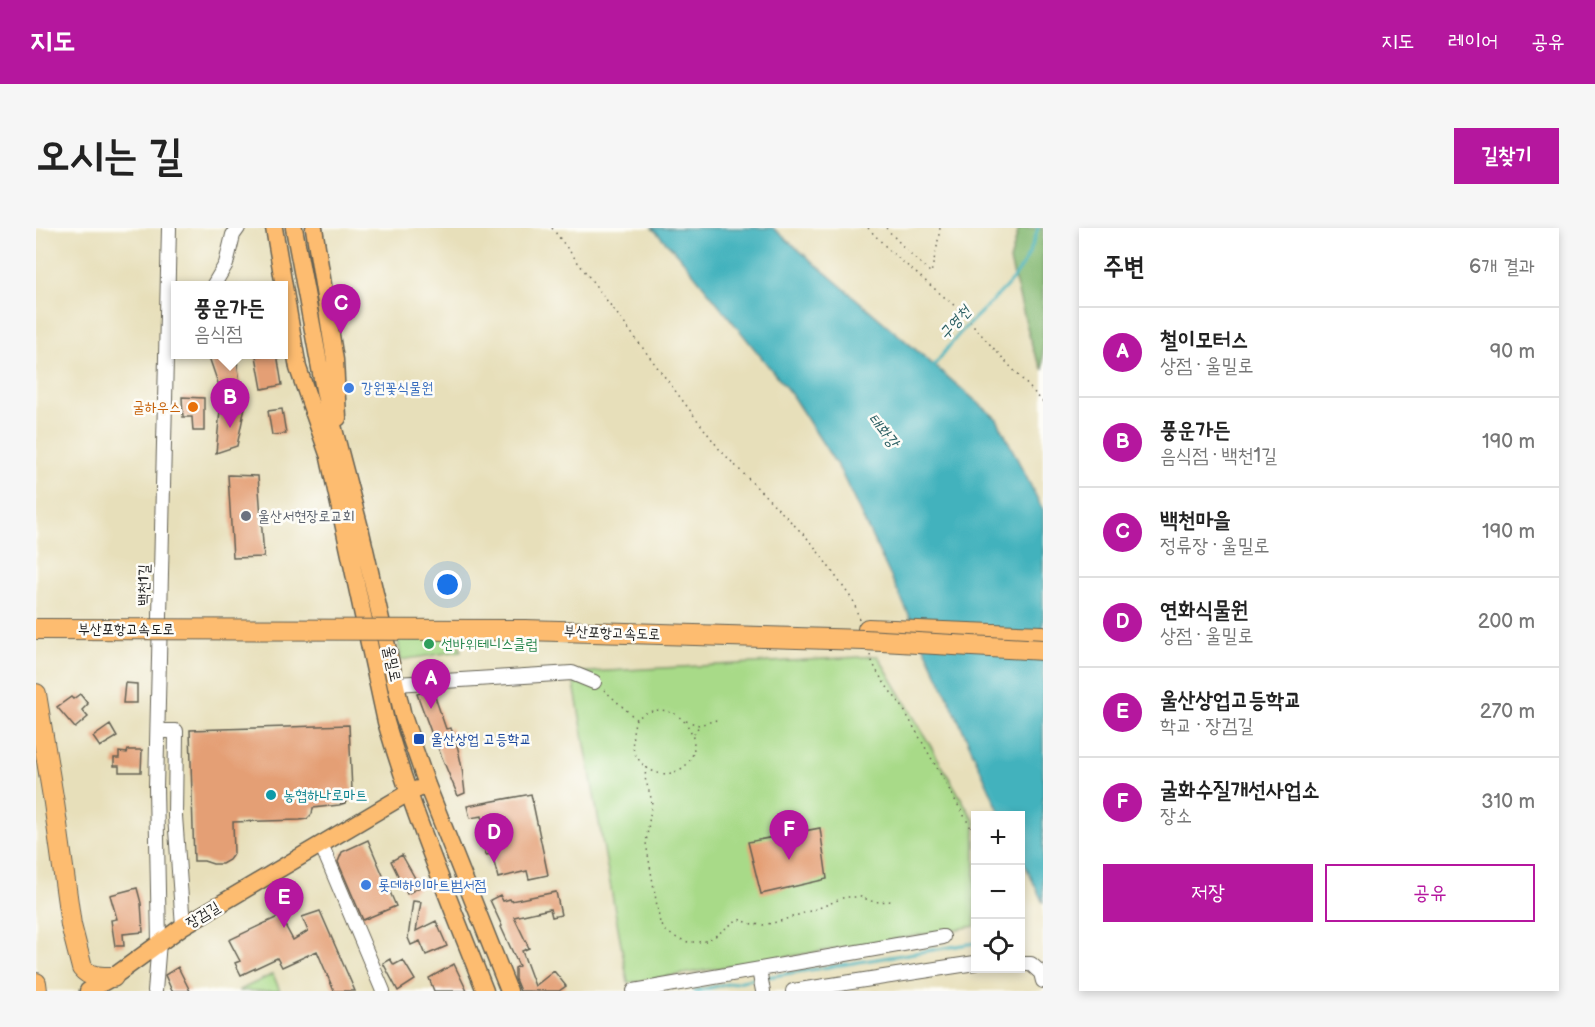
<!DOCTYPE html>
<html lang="ko">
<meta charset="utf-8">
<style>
body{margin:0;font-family:"Balsamiq Sans","Poor Story",sans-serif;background:#f6f6f6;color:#222}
.controls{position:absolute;right:18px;bottom:18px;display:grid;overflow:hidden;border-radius:0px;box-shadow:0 3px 9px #0003}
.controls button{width:54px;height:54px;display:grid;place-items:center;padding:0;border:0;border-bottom:2px solid #e0e0e0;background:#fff;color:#222;font:30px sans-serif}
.you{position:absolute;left:412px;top:357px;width:21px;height:21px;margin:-15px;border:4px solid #fff;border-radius:50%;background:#1a73e8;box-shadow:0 0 0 9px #1a73e833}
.badge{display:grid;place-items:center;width:39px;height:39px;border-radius:50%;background:#b5179e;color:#fff;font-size:20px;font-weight:700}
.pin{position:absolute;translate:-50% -50px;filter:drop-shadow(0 2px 3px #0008)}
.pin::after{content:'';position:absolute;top:32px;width:21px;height:18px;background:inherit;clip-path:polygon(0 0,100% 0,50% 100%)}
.popup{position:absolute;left:135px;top:53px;width:117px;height:78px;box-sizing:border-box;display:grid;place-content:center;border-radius:0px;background:#fff;filter:drop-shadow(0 2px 4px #0005);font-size:20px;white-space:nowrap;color:#767676}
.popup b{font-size:22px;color:#222}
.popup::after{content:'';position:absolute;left:50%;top:100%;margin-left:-12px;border:12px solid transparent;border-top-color:#fff}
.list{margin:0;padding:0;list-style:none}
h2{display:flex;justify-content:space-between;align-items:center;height:78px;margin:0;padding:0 24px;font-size:26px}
h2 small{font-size:20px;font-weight:400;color:#767676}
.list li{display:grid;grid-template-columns:39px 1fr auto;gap:18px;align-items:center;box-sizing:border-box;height:90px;padding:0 24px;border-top:2px solid #e0e0e0}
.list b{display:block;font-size:22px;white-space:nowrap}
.list p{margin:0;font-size:20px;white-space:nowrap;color:#767676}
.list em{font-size:20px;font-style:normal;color:#767676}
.actions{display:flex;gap:12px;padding:18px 24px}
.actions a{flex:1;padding:14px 0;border:2px solid #b5179e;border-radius:0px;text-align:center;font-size:21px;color:#b5179e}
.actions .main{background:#b5179e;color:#fff}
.icon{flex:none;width:33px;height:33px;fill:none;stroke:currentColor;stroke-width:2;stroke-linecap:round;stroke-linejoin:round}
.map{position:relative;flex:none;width:1007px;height:763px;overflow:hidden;border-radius:0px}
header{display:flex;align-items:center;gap:36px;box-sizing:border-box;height:84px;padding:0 30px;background:#b5179e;color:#fff}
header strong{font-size:28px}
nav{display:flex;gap:33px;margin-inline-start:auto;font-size:21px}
.intro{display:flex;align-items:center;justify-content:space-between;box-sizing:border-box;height:144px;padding:0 36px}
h1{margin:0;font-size:42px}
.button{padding:15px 27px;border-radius:0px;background:#b5179e;color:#fff;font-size:21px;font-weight:700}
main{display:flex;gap:36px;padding:0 36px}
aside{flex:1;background:#fff;border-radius:0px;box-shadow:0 3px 9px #0003}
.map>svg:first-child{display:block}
.green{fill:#a8da88;stroke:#627b52;stroke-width:1.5}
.forest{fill:#86ba74;stroke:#516b48;stroke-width:1.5}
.water{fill:#42b2bd;stroke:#2f676c;stroke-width:1.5}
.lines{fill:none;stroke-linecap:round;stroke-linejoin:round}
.stream{stroke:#42b2bd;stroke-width:3}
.building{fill:#e49f75}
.minor-casing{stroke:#636053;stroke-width:16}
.major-casing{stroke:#636053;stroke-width:19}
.highway-casing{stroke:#636053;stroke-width:22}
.path{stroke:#636053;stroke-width:1.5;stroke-dasharray:1.5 4.5;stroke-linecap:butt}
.minor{stroke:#fff;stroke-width:14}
.major{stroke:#fdbc70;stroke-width:16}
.highway{stroke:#fdbc70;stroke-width:20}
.highway-bridge-casing{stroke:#636053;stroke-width:22;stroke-linecap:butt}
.highway-bridge{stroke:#fdbc70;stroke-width:20}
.shop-dot{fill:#3f7fe0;stroke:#fdfcf7;stroke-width:2}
.food-dot{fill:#e8710a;stroke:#fdfcf7;stroke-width:2}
.worship-dot{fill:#6b7280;stroke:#fdfcf7;stroke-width:2}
.leisure-dot{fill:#2e9e5b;stroke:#fdfcf7;stroke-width:2}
.transit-dot{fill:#1a4fb4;stroke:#fdfcf7;stroke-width:2}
.culture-dot{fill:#0f9aa8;stroke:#fdfcf7;stroke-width:2}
.labels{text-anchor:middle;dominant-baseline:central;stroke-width:5;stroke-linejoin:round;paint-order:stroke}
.shop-label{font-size:15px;fill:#366cbe;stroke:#fdfcf7;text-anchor:start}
.food-label{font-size:15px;fill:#c56008;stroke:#fdfcf7;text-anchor:end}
.worship-label{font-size:15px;fill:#5b616d;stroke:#fdfcf7;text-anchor:start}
.street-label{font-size:15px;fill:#1c1c1c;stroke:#fdfcf7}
.leisure-label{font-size:15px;fill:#27864d;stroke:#fdfcf7;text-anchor:start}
.transit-label{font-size:15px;fill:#164399;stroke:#fdfcf7;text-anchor:start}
.culture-label{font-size:15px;fill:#0d838f;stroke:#fdfcf7;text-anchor:start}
.water-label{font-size:16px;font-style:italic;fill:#2d6064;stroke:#fdfcf7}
</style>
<header>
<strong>지도</strong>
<nav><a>지도</a><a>레이어</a><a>공유</a></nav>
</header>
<div class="intro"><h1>오시는 길</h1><a class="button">길찾기</a></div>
<main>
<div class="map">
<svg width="1007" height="763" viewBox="0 0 1007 763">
<rect width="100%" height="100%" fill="#fdfcf7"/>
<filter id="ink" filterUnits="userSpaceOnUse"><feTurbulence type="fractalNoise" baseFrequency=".0167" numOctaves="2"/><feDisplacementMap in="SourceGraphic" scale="12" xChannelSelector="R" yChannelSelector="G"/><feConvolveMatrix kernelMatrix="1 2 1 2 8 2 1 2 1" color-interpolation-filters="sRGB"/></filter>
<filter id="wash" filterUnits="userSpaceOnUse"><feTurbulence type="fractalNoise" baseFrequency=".008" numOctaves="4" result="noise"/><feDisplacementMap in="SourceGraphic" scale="24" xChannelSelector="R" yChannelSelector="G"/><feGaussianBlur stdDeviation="1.35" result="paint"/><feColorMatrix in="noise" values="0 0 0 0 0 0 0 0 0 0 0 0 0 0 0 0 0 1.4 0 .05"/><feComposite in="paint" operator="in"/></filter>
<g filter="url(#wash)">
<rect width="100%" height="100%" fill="#e7dfba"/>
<path class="green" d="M361,405L421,408L425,423L365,432Z
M842,428L939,594V698L592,755L536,445Z
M237,746L244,763H202Z"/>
<path class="forest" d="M983,0H1007V142L997,122L974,33Z"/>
<path class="water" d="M616,0H737L961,191L1007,282V675L985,628L984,588L965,587L913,471L804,242L755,166L641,25Z"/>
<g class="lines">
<path class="stream" d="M896,140C906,128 915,115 925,104C959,68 989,51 1002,0
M731,749L939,715
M658,763L716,751"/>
</g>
<g id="blocks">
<path class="building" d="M172,126H200L205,161L185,164Z
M241,126L246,157L226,161L220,128Z
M146,169L168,170V203H157L156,189H147Z
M209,179L201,218L180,225L184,182Z
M246,181L250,206L236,207L232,183Z
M192,247L222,248L228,329L197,330Z
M89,455L101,456V475H87Z
M391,463H397L410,501L415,500L422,521L426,540L429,565L422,568L402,520H401L381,466Z
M44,466L52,476L46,482L52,489L39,500L21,479L35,469L37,471Z
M74,497L81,509L64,519L57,509Z
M313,497L316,563L313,570L309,575L303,577L277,580L276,586L271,591L264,592L197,594L198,625L193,632L186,636H177L168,633H158L154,502Z
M92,522H106L105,544H83V538H78V530H83V524L91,525Z
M495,566L512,647L493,651L491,643L462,650L456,626L450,627L447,616L452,614L446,588L434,590L431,578Z
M784,600L791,651L725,666L712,614Z
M332,612L360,678L327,692L302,634L306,624Z
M366,627L384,659L371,666L355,633Z
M101,660L105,675L107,704L87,706L88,718H79L75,692L81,691L74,667Z
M520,664L525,687L516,689L514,681L478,689L493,720L486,723L499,758L518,743L530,758L523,763H484L479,751V740L483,738L465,699L466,698L454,672L464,667L467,673L474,671L475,673Z
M377,673L385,674L380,703L400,693L411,718L390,727L384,713L375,717L372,710Z
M284,683L319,763H298L281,723L246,739L241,730L205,747L199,735L204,733L193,712L244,688L257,712L272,703L266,689Z
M354,731L358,737L367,732L379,752L362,763L347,735Z
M418,736L431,763H398L393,750Z
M142,739L154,763H136L129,747Z"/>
</g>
</g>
<g filter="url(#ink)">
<use href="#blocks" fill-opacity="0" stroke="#636053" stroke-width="1.5"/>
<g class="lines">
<g class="minor-casing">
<path id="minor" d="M177,58L190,36L197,7L202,0
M360,456L536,445L558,454
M122,503H140L139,588L147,698
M285,616L347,763
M984,736H995L1005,745L1007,753
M723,742L727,763
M119,763L123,714L120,560L133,0
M598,763L907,709
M757,763L939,735"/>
</g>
<g class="major-casing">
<path id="major" d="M238,0L262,140L292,226
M258,0L289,167L325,304L367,488L391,557L473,763
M278,0L299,132L302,190
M292,213L293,230L350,494C377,586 414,674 449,763
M52,763L77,749L147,698L372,565L382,561"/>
</g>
<g class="highway-casing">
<path id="highway" d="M832,401L1007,408
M0,466L18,575L35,697L46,740C54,750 65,749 77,749
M0,755L1,763"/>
</g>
<path class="path" d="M516,0L684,222L775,314L818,374L823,391
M832,0L854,23L926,84L950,112L1007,174
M850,0L875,27L895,45L901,19L904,0
M834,427C838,442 853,463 864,475L939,607
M568,462L600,491C605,488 610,484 616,483C651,475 675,525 643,542C625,552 605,541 598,523C595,514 597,501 600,491
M650,493L663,497L684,491
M658,506L663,498
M610,539L609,550L616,573L610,615L624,695L631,704L639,709L652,714H662L670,713L678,709L702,691L716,696L727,697L741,694L783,680L809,669H825L838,674L855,673"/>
<use href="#minor" class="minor"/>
<use href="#major" class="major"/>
<use href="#highway" class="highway"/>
<g class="highway-bridge-casing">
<path id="highway-bridge" d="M0,401L489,402L828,412L1007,422"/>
</g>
<use href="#highway-bridge" class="highway-bridge"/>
</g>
</g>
<g class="shop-dot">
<circle cx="313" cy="160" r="6"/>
<circle cx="330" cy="657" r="6"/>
</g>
<circle class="food-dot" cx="157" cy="179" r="6"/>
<circle class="worship-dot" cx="210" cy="288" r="6"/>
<circle class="leisure-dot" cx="393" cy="416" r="6"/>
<rect class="transit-dot" x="377" y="505" width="12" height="12" rx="3"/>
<circle class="culture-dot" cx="235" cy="567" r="6"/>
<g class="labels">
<g class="shop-label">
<text x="325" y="160">강원꽃식물원</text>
<text x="342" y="657">롯데하이마트범서점</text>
</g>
<g class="food-label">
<text x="145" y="179">굴하우스</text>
</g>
<g class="worship-label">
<text x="222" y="288">울산서현장로교회</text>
</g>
<g class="street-label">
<text transform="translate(108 357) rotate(-89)">백천1길</text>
<text x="90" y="401">부산포항고속도로</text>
<text transform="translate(576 405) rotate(2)">부산포항고속도로</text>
<text transform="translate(356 436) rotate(78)">울밀로</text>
<text transform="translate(167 687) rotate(-31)">장검길</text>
</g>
<g class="leisure-label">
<text x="405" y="416">선바위테니스클럽</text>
</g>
<g class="transit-label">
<text x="395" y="511">울산상업 고등학교</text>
</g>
<g class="culture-label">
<text x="247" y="567">농협하나로마트</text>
</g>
<g class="water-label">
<text transform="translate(919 95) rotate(-48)">구영천</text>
<text transform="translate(847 203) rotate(51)">태화강</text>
</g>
</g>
</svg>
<div class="controls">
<button>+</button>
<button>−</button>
<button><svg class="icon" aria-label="locate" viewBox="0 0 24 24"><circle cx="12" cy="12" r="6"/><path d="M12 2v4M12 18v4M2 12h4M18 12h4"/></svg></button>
</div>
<div class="you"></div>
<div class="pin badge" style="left:395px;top:481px">A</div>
<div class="pin badge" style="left:194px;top:200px">B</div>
<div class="popup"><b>풍운가든</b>음식점</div>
<div class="pin badge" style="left:305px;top:106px">C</div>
<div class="pin badge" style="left:458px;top:635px">D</div>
<div class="pin badge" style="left:248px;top:700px">E</div>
<div class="pin badge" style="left:753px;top:632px">F</div>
</div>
<aside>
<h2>주변<small>6개 결과</small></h2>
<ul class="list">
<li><span class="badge">A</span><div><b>철이모터스</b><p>상점 · 울밀로</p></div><em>90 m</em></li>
<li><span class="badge">B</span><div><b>풍운가든</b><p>음식점 · 백천1길</p></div><em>190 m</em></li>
<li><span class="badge">C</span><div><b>백천마을</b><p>정류장 · 울밀로</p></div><em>190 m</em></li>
<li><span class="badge">D</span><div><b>연화식물원</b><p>상점 · 울밀로</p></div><em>200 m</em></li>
<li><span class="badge">E</span><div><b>울산상업고등학교</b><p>학교 · 장검길</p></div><em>270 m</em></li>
<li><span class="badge">F</span><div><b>굴화수질개선사업소</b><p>장소</p></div><em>310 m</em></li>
</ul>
<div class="actions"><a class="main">저장</a><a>공유</a></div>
</aside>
</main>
